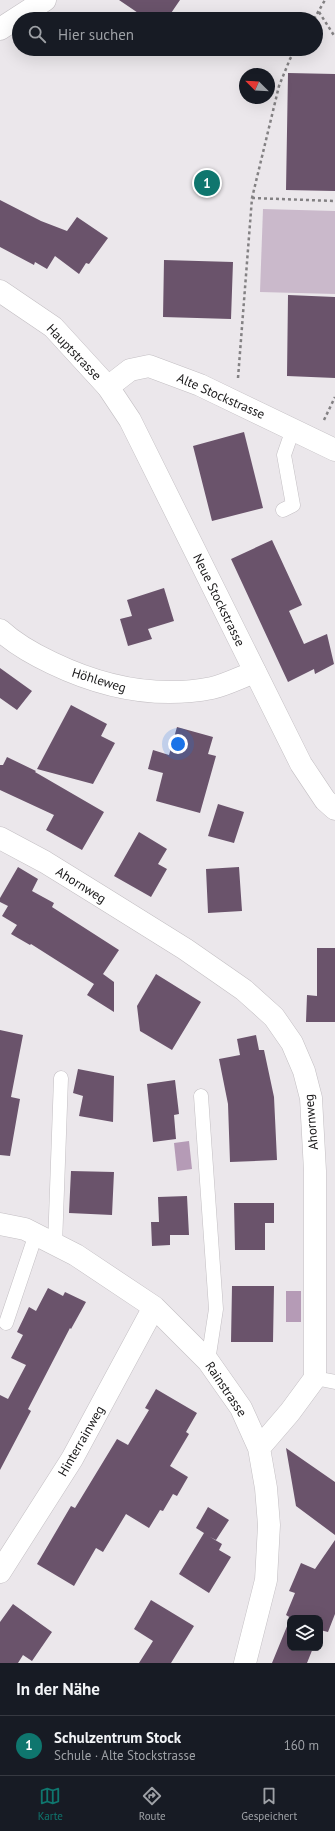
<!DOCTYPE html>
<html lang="de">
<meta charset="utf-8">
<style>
body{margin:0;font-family:"PT Sans",sans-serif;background:#242831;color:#f1f3f6}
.controls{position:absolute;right:12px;bottom:12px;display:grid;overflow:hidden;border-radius:8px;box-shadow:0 4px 16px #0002}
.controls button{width:36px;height:36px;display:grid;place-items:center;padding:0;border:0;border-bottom:1px solid #363941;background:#171b24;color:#f1f3f6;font:20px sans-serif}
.compass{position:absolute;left:239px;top:68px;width:36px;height:36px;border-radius:50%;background:#171b24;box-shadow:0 4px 16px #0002;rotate:294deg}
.you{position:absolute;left:178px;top:744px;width:14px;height:14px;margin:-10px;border:3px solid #fff;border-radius:50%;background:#1a73e8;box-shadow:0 0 0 6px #1a73e833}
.badge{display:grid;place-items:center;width:26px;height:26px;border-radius:50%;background:#0f766e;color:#fff;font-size:13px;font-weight:700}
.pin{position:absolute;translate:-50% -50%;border:2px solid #fff;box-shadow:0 1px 4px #0006}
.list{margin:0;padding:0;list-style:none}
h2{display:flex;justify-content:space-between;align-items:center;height:52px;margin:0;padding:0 16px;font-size:17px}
h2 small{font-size:13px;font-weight:400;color:#9ea1a6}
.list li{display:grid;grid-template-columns:26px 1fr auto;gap:12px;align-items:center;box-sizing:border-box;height:60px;padding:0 16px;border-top:1px solid #363941}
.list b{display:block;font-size:15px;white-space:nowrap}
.list p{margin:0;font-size:13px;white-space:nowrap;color:#9ea1a6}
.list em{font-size:13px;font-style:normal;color:#9ea1a6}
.icon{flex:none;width:22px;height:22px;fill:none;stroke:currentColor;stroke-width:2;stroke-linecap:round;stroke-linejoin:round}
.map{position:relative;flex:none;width:335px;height:1663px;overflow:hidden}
.search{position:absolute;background:#171b24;box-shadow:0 4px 16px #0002;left:12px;right:12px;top:12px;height:44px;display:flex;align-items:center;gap:10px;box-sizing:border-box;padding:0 14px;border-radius:22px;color:#9ea1a6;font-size:15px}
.sheet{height:112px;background:#171b24}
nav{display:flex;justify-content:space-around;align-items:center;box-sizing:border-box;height:56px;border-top:1px solid #363941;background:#171b24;font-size:11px;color:#9ea1a6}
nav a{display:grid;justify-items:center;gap:2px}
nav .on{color:#0f766e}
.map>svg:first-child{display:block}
.green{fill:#cab9cb}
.water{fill:#b59bb6}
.building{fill:#6a536b}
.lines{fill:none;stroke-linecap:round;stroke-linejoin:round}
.service-casing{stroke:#c3bfc3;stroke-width:15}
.minor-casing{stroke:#c3bfc3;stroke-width:23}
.tertiary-casing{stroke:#c3bfc3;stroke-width:23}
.path{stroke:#838183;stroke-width:2.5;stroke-dasharray:3 3;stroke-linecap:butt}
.service{stroke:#fff;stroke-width:14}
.minor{stroke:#fff;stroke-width:22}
.tertiary{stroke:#fff;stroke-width:22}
.labels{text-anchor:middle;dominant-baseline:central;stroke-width:4;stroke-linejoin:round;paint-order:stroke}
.street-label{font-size:13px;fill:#191819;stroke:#fff}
</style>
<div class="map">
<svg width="335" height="1663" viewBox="0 0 335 1663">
<rect width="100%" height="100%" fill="#ebe7eb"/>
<path class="green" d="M263,209L335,211V294L260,292Z"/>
<path class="water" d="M189,1141L192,1169L177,1171L174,1143Z
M286,1291H301V1322H286Z"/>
<path class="building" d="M119,0H180L167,19H147Z
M288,73L335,74V191L286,190Z
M0,200L41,221L67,231L77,217L108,238L89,264L86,263L79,274L55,256L47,269L35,262L34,265L0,247Z
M164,260L233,262L231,319L163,317Z
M288,295L335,297V378L287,376Z
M244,432L263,508L212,521L193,446Z
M272,540L302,605L289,611L304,644L327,634L334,664L315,674L314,669L288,682L231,559Z
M164,588L174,621L148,629L152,639L128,646L120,619L132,616L127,600Z
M0,668L32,691L17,710L0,698Z
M71,705L107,724L101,736L115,743L93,784L37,769Z
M177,727L213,737L208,754L216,756L200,813L156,801L163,773L148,769L153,750L169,755Z
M7,757L36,771L35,772L104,812L82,850L46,830L54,815L0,790V765H3Z
M218,804L244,812L234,843L208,836Z
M139,832L167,849L158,864L167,869L151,897L114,876Z
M18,867L38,879L32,891L54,903L52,907L119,950L103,974L114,982V1012L87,995L94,984L31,944L30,945L11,934L17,925L2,916L8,906L0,902V898Z
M239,867L242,911L208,913L206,869Z
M317,948H335V1022H306L307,995L317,996Z
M156,974L201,1002L172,1050L140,1031L137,1006Z
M0,1030L23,1035L11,1097L20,1099L10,1156L0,1155Z
M256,1035L259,1050H264L274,1097L277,1160L230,1162L228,1104L219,1059L240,1055L237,1039Z
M78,1069L114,1076L113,1122L79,1116L83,1096L73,1093Z
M175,1080L179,1114L174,1115L176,1139L153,1142L147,1084Z
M71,1171L114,1172L112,1215L69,1213Z
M187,1196L189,1235H170V1245L152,1246L151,1222H159L158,1197Z
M234,1203H274V1223H265V1250H235Z
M232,1286H274L273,1342H231Z
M48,1288L63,1296L65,1292L86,1302L71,1329L70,1328L28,1409L31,1411L0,1470V1395L8,1399L26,1365L11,1358L23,1335L17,1332L29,1307L36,1311Z
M156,1389L197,1413L186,1432L189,1434L170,1466L188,1477L177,1496L173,1494L163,1511L160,1510L149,1528L126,1514L103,1552L96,1548L74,1586L37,1564L71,1506L75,1508L117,1439L128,1445L149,1410L145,1408Z
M286,1448L335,1482V1535L296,1506Z
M208,1507L229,1520L216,1540L210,1537L222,1544L219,1550L231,1557L209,1593L179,1574L204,1533L196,1528Z
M335,1540V1614L328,1632L320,1630V1618H291L286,1615L295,1593L289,1591L301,1563L315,1569Z
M151,1600L194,1626L171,1663H139L153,1641L134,1629Z
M13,1604L52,1632L32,1661L23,1655L18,1663H0V1622Z
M290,1619V1648H313L307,1663H272Z"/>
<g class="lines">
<g class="service-casing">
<path id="service" d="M283,510L293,505L284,455L293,429
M201,1096L216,1309L208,1361
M55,1245L61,1078
M6,1323L36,1234
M315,1378L335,1382"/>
</g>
<g class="minor-casing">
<path id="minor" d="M0,29L45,0
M108,387L130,370L149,366L200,385L335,450
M0,630C15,644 33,654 52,663C102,687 156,699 212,688C226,685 241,677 255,672
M0,838L45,862L100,896L185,949L244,990L274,1017L292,1043L304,1071L311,1098L315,1171V1378L290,1412L259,1448
M0,1224L25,1229L76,1255L154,1307L208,1361L241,1408L259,1448L266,1488L269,1525L266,1580L245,1663
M0,1572L72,1459L154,1307"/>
</g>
<g class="tertiary-casing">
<path id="tertiary" d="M0,291L53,327L108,387L130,420L301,764L325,800L335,809"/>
</g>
<path class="path" d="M319,12L335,37
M314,19L325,0
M252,198L335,201
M238,378L252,198L279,86L290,59L296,49
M324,420L335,397"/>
<use href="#service" class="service"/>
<use href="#minor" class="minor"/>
<use href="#tertiary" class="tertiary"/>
</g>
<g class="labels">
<g class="street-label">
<text transform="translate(74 352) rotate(46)">Hauptstrasse</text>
<text transform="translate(221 396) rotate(24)">Alte Stockstrasse</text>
<text transform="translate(219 600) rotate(64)">Neue Stockstrasse</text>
<text transform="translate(99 680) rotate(17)">Höhleweg</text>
<text transform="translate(81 885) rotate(32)">Ahornweg</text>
<text transform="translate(311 1122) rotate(-95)">Ahornweg</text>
<text transform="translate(226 1389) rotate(56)">Rainstrasse</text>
<text transform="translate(81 1441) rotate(-60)">Hinterrainweg</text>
</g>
</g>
</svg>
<div class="controls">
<button><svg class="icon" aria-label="layers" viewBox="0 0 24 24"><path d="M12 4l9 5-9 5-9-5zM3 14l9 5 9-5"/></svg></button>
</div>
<svg class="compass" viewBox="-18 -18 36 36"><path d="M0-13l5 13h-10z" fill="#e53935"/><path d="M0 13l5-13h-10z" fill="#9ea1a6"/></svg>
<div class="you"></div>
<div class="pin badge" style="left:207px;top:183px">1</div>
<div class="search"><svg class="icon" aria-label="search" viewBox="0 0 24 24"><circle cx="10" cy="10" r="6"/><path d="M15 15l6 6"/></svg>Hier suchen</div>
</div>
<section class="sheet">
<h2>In der Nähe<small></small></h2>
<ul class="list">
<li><span class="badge">1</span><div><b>Schulzentrum Stock</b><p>Schule · Alte Stockstrasse</p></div><em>160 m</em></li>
</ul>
</section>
<nav>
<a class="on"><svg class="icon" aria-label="map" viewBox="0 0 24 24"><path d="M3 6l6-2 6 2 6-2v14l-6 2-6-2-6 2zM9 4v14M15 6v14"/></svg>Karte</a>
<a><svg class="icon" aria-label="directions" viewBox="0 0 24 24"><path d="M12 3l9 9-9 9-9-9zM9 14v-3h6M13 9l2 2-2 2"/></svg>Route</a>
<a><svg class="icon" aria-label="saved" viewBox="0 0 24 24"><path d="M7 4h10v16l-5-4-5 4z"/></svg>Gespeichert</a>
</nav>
